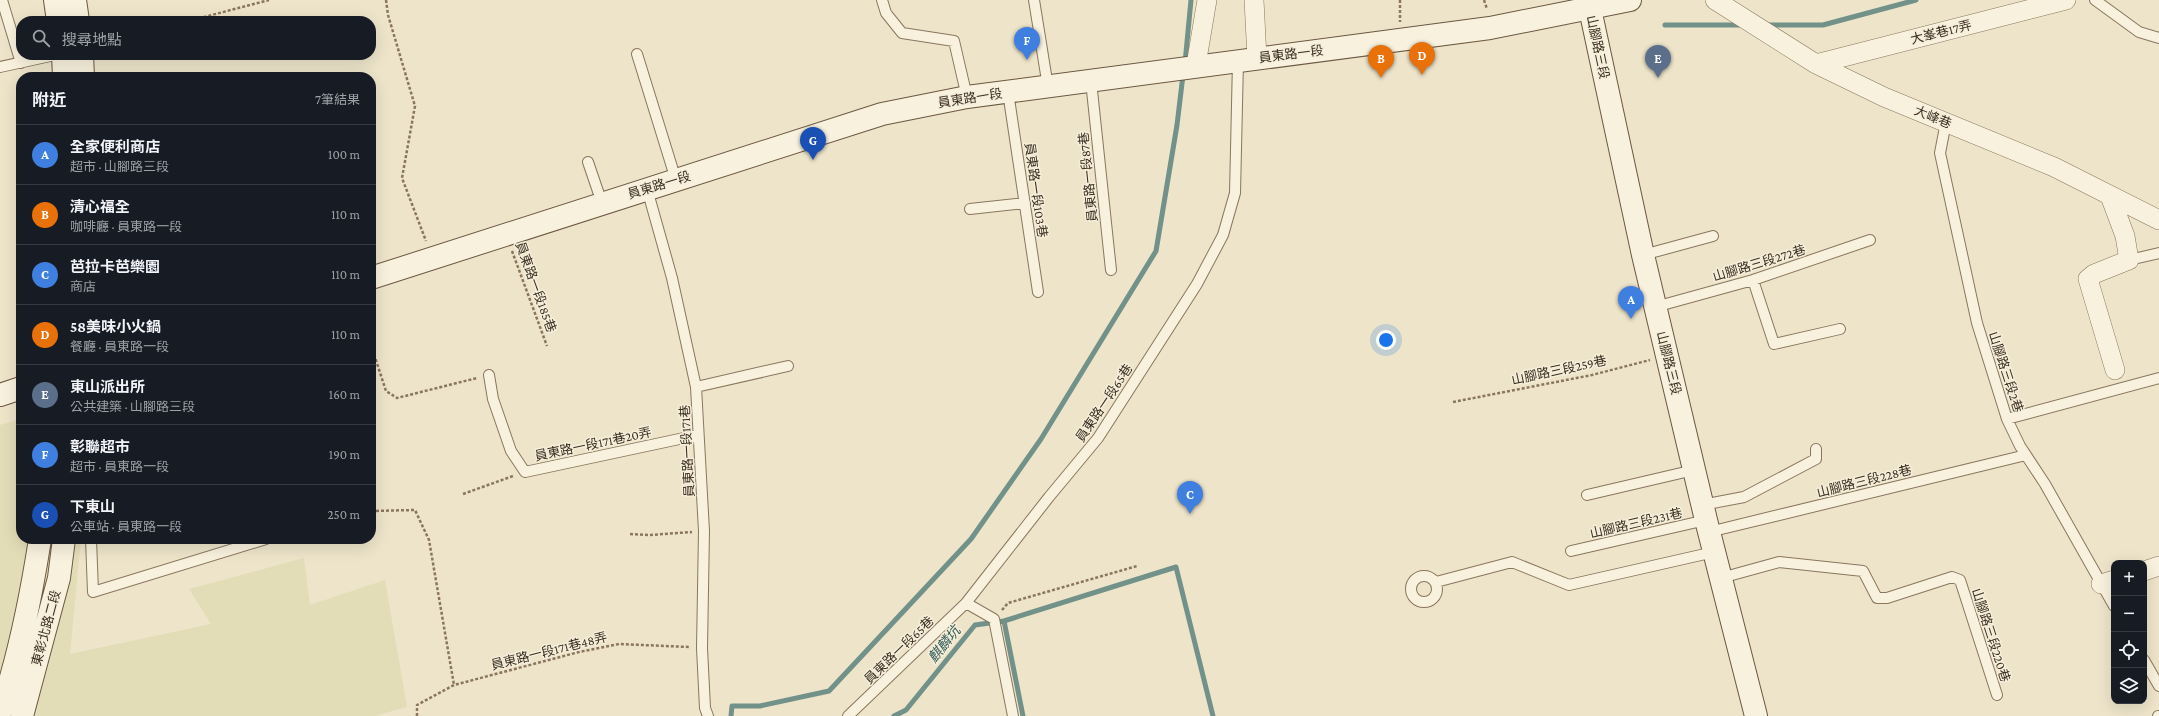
<!DOCTYPE html>
<html lang="zh-TW">
<meta charset="utf-8">
<style>
body{margin:0;font-family:"Crimson Pro","Noto Sans TC",serif;background:#20242c;color:#f1f3f6}
.controls{position:absolute;right:12px;bottom:12px;display:grid;overflow:hidden;border-radius:8px;box-shadow:0 4px 16px #0002}
.controls button{width:36px;height:36px;display:grid;place-items:center;padding:0;border:0;border-bottom:1px solid #363941;background:#171b24;color:#f1f3f6;font:20px sans-serif}
.you{position:absolute;left:1386px;top:340px;width:14px;height:14px;margin:-10px;border:3px solid #fff;border-radius:50%;background:#1a73e8;box-shadow:0 0 0 6px #1a73e833}
.badge{display:grid;place-items:center;width:26px;height:26px;border-radius:50%;background:#0b8043;color:#fff;font-size:13px;font-weight:700}
.pin{position:absolute;translate:-50% -33px;filter:drop-shadow(0 1px 2px #0008)}
.pin::after{content:'';position:absolute;top:21px;width:14px;height:12px;background:inherit;clip-path:polygon(0 0,100% 0,50% 100%)}
.list{margin:0;padding:0;list-style:none}
h2{display:flex;justify-content:space-between;align-items:center;height:52px;margin:0;padding:0 16px;font-size:17px}
h2 small{font-size:13px;font-weight:400;color:#9ea1a6}
.list li{display:grid;grid-template-columns:26px 1fr auto;gap:12px;align-items:center;box-sizing:border-box;height:60px;padding:0 16px;border-top:1px solid #363941}
.list b{display:block;font-size:15px;white-space:nowrap}
.list p{margin:0;font-size:13px;white-space:nowrap;color:#9ea1a6}
.list em{font-size:13px;font-style:normal;color:#9ea1a6}
.icon{flex:none;width:22px;height:22px;fill:none;stroke:currentColor;stroke-width:2;stroke-linecap:round;stroke-linejoin:round}
.map{position:relative;flex:none;width:2159px;height:716px;overflow:hidden}
.search{position:absolute;background:#171b24;box-shadow:0 4px 16px #0002;left:16px;top:16px;width:360px;height:44px;display:flex;align-items:center;gap:10px;box-sizing:border-box;padding:0 14px;border-radius:16px;color:#9ea1a6;font-size:15px}
.panel{position:absolute;background:#171b24;box-shadow:0 4px 16px #0002;left:16px;top:72px;width:360px;height:472px;border-radius:16px}
.map>svg:first-child{display:block}
.farmland{fill:#e3ddb7}
.lines{fill:none;stroke-linecap:round;stroke-linejoin:round}
.stream{stroke:#719189;stroke-width:5}
.lane-casing{stroke:#8a765e;stroke-width:12}
.street-casing{stroke:#8a765e;stroke-width:20}
.secondary-casing{stroke:#6c5741;stroke-width:24}
.path{stroke:#8a765e;stroke-width:2.5;stroke-dasharray:3 2;stroke-linecap:butt}
.lane{stroke:#f8f1dd;stroke-width:10}
.street{stroke:#f8f1dd;stroke-width:19}
.secondary{stroke:#f8f1dd;stroke-width:22}
.labels{text-anchor:middle;dominant-baseline:central;stroke-width:3;stroke-linejoin:round;paint-order:stroke}
.street-label{font-size:13px;fill:#3b2e21;stroke:#f5eed9}
.water-label{font-size:14px;font-style:italic;fill:#315a58;stroke:#f5eed9}
</style>
<div class="map">
<svg width="2159" height="716" viewBox="0 0 2159 716">
<rect width="100%" height="100%" fill="#ede4ca"/>
<path class="farmland" d="M21,419V539H81L70,654L211,624L189,589L304,558L310,605L385,580L407,707L375,716H0V425Z"/>
<g class="lines">
<path class="stream" d="M1665,25H1742
M1766,25H1823L1916,0
M1185,63L1191,0
M1004,621L1176,567L1213,716
M731,716L732,706H760L829,691L971,539L1041,439L1156,251L1177,125L1183,75
M894,716L906,710L975,625L1004,621L1023,716"/>
<g class="lane-casing">
<path id="lane" d="M2,0L21,63
M882,0L886,13L902,33L954,41L967,97
M1034,0L1048,87
M2095,0L2139,32L2159,38
M637,54L676,180
M0,67L55,55
M1091,81L1111,270
M1008,92L1038,292
M1946,122L1940,153L1977,323L2007,419L2020,446L2045,484L2114,606
M588,162L602,203
M647,189L672,278L696,387L704,531L702,648L705,708L708,716
M970,209L1025,203
M1643,255L1713,236
M2129,260L2159,253
M1753,280L1774,344L1840,329
M1655,307L1753,280L1870,240
M489,375L493,399L511,451L525,472L698,435
M696,387L788,366
M2007,419L2159,378
M1587,495L1694,470
M1702,505L1744,497L1816,459V449
M1709,532L2026,455
M91,539L93,592L266,539
M1571,551L1706,520
M1411 589a13 13 0 1 1 26 0a13 13 0 1 1-26 0Z
M1721,578L1779,562L1863,571L1877,598H1887L1952,577L1960,580L1997,695
M1436,582L1512,562L1569,585L1714,552
M966,603L994,619L1013,716
M2144,660L2159,686
M848,716L966,603L1049,497L1098,438L1197,284L1223,235L1235,193L1238,61
M2158,716H2159"/>
</g>
<g class="street-casing">
<path id="street" d="M1254,0L1257,58
M1715,0L1816,64L1884,97L2054,167L2159,220
M1816,64L2066,0
M1196,65L1207,0
M2110,196L2125,236L2129,260L2094,274L2088,279L2115,370
M2144,571L2159,566
M2101,584L2114,580"/>
</g>
<g class="secondary-casing">
<path id="secondary" d="M55,0L58,21
M75,0L78,21
M1590,9L1643,255L1706,520L1756,716
M63,55L64,77
M82,55L83,77
M371,278L882,114L967,97L1490,28L1630,0
M0,395L21,388
M0,713C19,657 31,597 40,539
M22,716L59,578L64,539"/>
</g>
<path class="path" d="M386,0L388,15L415,106L402,178L426,241
M1400,0V22
M1484,0L1487,9
M189,21L269,0
M512,251L547,346
M371,345L386,391L397,398L477,378
M1453,402L1592,375L1650,360
M463,494L513,476
M371,511L415,510L429,540L454,685
M630,534L650,535L692,532
M1002,610L1008,603L1137,566
M417,716V705L454,685L579,652L619,644L689,647"/>
<use href="#lane" class="lane"/>
<use href="#street" class="street"/>
<use href="#secondary" class="secondary"/>
</g>
<g class="labels">
<g class="street-label">
<text transform="translate(1941 32) rotate(-14)">大峯巷17弄</text>
<text transform="translate(1598 47) rotate(78)">山腳路三段</text>
<text transform="translate(1291 54) rotate(-7)">員東路一段</text>
<text transform="translate(970 98) rotate(-9)">員東路一段</text>
<text transform="translate(1933 117) rotate(22)">大峰巷</text>
<text transform="translate(1088 177) rotate(-96)">員東路一段87巷</text>
<text transform="translate(659 185) rotate(-17)">員東路一段</text>
<text transform="translate(1036 190) rotate(82)">員東路一段103巷</text>
<text transform="translate(1759 263) rotate(-17)">山腳路三段272巷</text>
<text transform="translate(536 287) rotate(70)">員東路一段185巷</text>
<text transform="translate(1669 363) rotate(76)">山腳路三段</text>
<text transform="translate(1559 370) rotate(-12)">山腳路三段259巷</text>
<text transform="translate(2006 372) rotate(72)">山腳路三段2巷</text>
<text transform="translate(1104 403) rotate(-56)">員東路一段65巷</text>
<text transform="translate(593 444) rotate(-12)">員東路一段171巷20弄</text>
<text transform="translate(687 451) rotate(-93)">員東路一段171巷</text>
<text transform="translate(1864 481) rotate(-14)">山腳路三段228巷</text>
<text transform="translate(1636 523) rotate(-13)">山腳路三段231巷</text>
<text transform="translate(46 628) rotate(-75)">東彰北路二段</text>
<text transform="translate(1991 635) rotate(72)">山腳路三段220巷</text>
<text transform="translate(899 650) rotate(-44)">員東路一段65巷</text>
<text transform="translate(549 651) rotate(-14)">員東路一段171巷48弄</text>
</g>
<g class="water-label">
<text transform="translate(944 644) rotate(-51)">麒麟坑</text>
</g>
</g>
</svg>
<div class="controls">
<button>+</button>
<button>−</button>
<button><svg class="icon" aria-label="locate" viewBox="0 0 24 24"><circle cx="12" cy="12" r="6"/><path d="M12 2v4M12 18v4M2 12h4M18 12h4"/></svg></button>
<button><svg class="icon" aria-label="layers" viewBox="0 0 24 24"><path d="M12 4l9 5-9 5-9-5zM3 14l9 5 9-5"/></svg></button>
</div>
<div class="you"></div>
<div class="pin badge" style="left:1631px;top:319px;background:#3f7fe0">A</div>
<div class="pin badge" style="left:1381px;top:78px;background:#e8710a">B</div>
<div class="pin badge" style="left:1190px;top:514px;background:#3f7fe0">C</div>
<div class="pin badge" style="left:1422px;top:75px;background:#e8710a">D</div>
<div class="pin badge" style="left:1658px;top:78px;background:#5c6f8a">E</div>
<div class="pin badge" style="left:1027px;top:60px;background:#3f7fe0">F</div>
<div class="pin badge" style="left:813px;top:160px;background:#1a4fb4">G</div>
<div class="search"><svg class="icon" aria-label="search" viewBox="0 0 24 24"><circle cx="10" cy="10" r="6"/><path d="M15 15l6 6"/></svg>搜尋地點</div>
<section class="panel">
<h2>附近<small>7筆結果</small></h2>
<ul class="list">
<li><span class="badge" style="background:#3f7fe0">A</span><div><b>全家便利商店</b><p>超市 · 山腳路三段</p></div><em>100 m</em></li>
<li><span class="badge" style="background:#e8710a">B</span><div><b>清心福全</b><p>咖啡廳 · 員東路一段</p></div><em>110 m</em></li>
<li><span class="badge" style="background:#3f7fe0">C</span><div><b>芭拉卡芭樂園</b><p>商店</p></div><em>110 m</em></li>
<li><span class="badge" style="background:#e8710a">D</span><div><b>58美味小火鍋</b><p>餐廳 · 員東路一段</p></div><em>110 m</em></li>
<li><span class="badge" style="background:#5c6f8a">E</span><div><b>東山派出所</b><p>公共建築 · 山腳路三段</p></div><em>160 m</em></li>
<li><span class="badge" style="background:#3f7fe0">F</span><div><b>彰聯超市</b><p>超市 · 員東路一段</p></div><em>190 m</em></li>
<li><span class="badge" style="background:#1a4fb4">G</span><div><b>下東山</b><p>公車站 · 員東路一段</p></div><em>250 m</em></li>
</ul>
</section>
</div>
